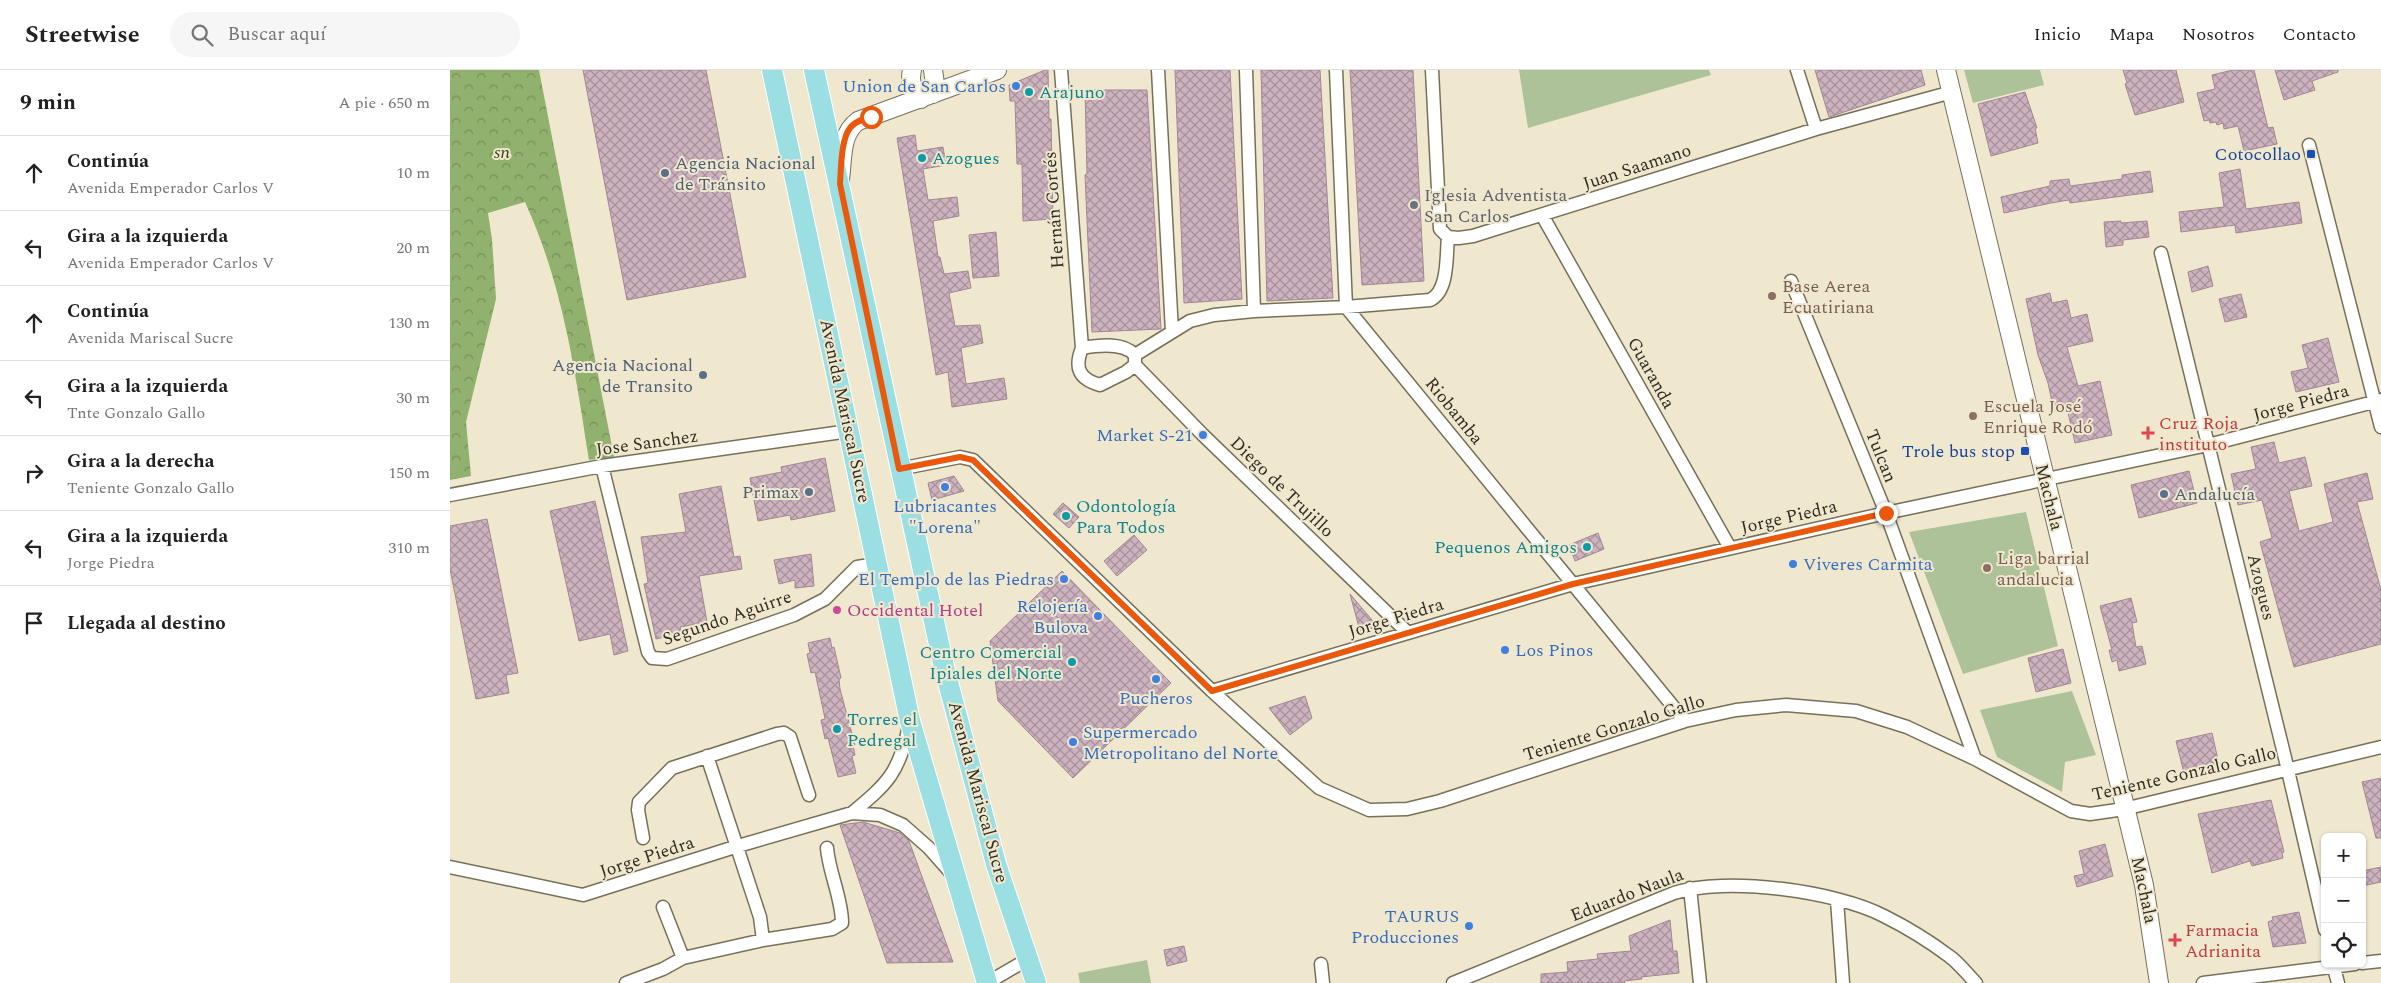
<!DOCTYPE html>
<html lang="es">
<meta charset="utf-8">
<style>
body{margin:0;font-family:Spectral,serif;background:#f6f6f6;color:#222}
.controls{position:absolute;right:15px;bottom:15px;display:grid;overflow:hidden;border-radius:8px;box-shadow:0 1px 4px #0004}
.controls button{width:45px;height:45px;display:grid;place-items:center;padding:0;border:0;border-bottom:1px solid #e0e0e0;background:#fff;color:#222;font:25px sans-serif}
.stop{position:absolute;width:15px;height:15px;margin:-11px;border:4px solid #ea580c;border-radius:50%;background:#fff}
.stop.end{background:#ea580c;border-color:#fff;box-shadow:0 1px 5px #0008}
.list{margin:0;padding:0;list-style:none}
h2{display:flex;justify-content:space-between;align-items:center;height:65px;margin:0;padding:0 20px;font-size:21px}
h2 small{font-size:16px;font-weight:400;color:#767676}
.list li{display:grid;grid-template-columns:32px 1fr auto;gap:15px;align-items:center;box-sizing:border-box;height:75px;padding:0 20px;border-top:1px solid #e0e0e0}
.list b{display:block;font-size:19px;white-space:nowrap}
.list p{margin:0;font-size:16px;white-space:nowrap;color:#767676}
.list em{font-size:16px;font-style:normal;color:#767676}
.icon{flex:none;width:28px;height:28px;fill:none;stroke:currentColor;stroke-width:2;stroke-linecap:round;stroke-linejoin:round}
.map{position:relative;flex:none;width:1931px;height:913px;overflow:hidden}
header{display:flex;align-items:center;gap:30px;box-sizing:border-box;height:70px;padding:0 25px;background:#fff;border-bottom:1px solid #e0e0e0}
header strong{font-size:24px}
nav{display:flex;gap:28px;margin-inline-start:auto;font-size:18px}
.search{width:350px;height:45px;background:#f6f6f6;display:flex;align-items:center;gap:12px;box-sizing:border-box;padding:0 18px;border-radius:28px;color:#767676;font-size:19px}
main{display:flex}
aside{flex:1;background:#fff}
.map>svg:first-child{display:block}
.green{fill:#adc299}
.forest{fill:url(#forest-crowns)}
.building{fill:url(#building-cross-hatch);stroke:#a18793}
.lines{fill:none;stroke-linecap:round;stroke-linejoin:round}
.street-casing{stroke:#767059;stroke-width:15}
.secondary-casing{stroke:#767059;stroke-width:20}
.primary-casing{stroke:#fff;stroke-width:22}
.street{stroke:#fff;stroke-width:12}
.secondary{stroke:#fff;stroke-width:18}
.primary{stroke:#9bdfe3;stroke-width:20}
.route{stroke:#ea580c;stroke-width:6}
.shop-dot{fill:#3f7fe0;stroke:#f0e8ce;stroke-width:2}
.culture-dot{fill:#0f9aa8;stroke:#f0e8ce;stroke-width:2}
.transit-dot{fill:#1a4fb4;stroke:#f0e8ce;stroke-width:2}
.service-dot{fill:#5c6f8a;stroke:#f0e8ce;stroke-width:2}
.worship-dot{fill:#6b7280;stroke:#f0e8ce;stroke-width:2}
.education-dot{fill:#8d6e63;stroke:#f0e8ce;stroke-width:2}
.health-dot{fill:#e0444e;stroke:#f0e8ce;stroke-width:2}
.hotel-dot{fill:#d1479c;stroke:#f0e8ce;stroke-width:2}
.labels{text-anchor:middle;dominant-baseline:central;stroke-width:4;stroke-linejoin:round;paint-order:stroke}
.shop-label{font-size:18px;fill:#366cbe;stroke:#f0e8ce;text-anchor:end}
.culture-label{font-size:18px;fill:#0d838f;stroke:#f0e8ce;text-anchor:start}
.park-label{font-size:18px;font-style:italic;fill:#2c4010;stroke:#f0e8ce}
.transit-label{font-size:18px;fill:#164399;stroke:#f0e8ce;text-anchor:end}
.service-label{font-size:18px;fill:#4e5e75;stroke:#f0e8ce;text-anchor:start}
.street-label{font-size:18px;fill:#2f2d23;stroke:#f0e8ce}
.worship-label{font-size:18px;fill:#5b616d;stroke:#f0e8ce;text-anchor:start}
.education-label{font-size:18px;fill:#785e54;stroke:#f0e8ce;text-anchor:start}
.health-label{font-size:18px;fill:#be3a42;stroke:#f0e8ce;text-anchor:start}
.hotel-label{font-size:18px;fill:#b23c85;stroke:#f0e8ce;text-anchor:start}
</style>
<header>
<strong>Streetwise</strong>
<div class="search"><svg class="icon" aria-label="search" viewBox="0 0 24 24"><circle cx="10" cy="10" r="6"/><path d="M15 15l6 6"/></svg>Buscar aquí</div>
<nav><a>Inicio</a><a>Mapa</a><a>Nosotros</a><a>Contacto</a></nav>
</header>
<main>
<aside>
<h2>9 min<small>A pie · 650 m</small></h2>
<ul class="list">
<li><svg class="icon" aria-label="ahead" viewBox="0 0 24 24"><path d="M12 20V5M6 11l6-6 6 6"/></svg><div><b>Continúa</b><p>Avenida Emperador Carlos V</p></div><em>10 m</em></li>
<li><svg class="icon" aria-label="left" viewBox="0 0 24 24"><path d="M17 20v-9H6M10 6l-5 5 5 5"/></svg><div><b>Gira a la izquierda</b><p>Avenida Emperador Carlos V</p></div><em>20 m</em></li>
<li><svg class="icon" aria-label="ahead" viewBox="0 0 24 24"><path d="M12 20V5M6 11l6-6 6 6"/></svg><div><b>Continúa</b><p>Avenida Mariscal Sucre</p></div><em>130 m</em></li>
<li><svg class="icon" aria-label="left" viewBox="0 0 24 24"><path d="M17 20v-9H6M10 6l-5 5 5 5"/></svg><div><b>Gira a la izquierda</b><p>Tnte Gonzalo Gallo</p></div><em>30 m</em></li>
<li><svg class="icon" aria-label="right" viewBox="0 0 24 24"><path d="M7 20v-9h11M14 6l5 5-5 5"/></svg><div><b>Gira a la derecha</b><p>Teniente Gonzalo Gallo</p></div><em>150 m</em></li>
<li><svg class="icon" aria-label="left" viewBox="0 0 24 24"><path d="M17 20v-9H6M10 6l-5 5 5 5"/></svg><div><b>Gira a la izquierda</b><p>Jorge Piedra</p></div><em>310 m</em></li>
<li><svg class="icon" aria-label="arrive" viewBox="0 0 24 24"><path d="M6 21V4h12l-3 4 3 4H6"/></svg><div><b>Llegada al destino</b></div></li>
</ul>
</aside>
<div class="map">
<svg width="1931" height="913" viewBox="0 0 1931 913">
<defs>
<pattern id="forest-crowns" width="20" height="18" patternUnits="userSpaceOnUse" patternTransform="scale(1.25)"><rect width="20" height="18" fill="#91b16e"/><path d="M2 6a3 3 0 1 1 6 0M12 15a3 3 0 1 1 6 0" fill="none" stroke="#77905a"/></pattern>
<pattern id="building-cross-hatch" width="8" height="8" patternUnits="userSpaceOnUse" patternTransform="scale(1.25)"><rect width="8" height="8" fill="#cdb2bf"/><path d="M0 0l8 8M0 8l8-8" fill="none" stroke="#a7919b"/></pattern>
</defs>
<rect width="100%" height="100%" fill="#f0e8ce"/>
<path class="green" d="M1069,0H1259L1261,5L1078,58Z
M1514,0H1590L1594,15L1523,33Z
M1576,442L1608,576L1513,604L1459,462Z
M1622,621L1646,685L1615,692L1612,722L1547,687L1530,640Z
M697,890L701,913H630L628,903Z"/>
<path class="forest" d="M0,0H89L164,387L139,390C125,301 113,215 75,132L38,143L42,169L46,229L16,352L21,406L0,410Z"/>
<path class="building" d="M133,0H256L296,207L177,230Z
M595,0H598L599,49H601L603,149L573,151L572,94H567L565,31H560L559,15Z
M725,0H780L792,229L734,233Z
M811,0H870L883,228L817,231Z
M900,0H963L974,211L912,215Z
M1365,0H1471L1475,15L1379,47Z
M1673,0H1726L1734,32L1685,45L1675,14L1677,13Z
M1783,0H1804L1818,58L1823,57L1827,74L1794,81L1788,56L1774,59L1773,53L1767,55L1766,52L1760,53L1759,50L1754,51L1747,23L1765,19L1762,5Z
M1825,0H1888V2L1862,11L1865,20L1834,30Z
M635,20H697L711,259L642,262L635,105L637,104Z
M1575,22L1587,58H1585L1588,73L1541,86L1528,34Z
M465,65L467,81L493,77L496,95L473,99L478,130L507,127L509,146L483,151L488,187H490L494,204L518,201L521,218L499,223L505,256L530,255L533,273L511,278L516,314L554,308L557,329L502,337L498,302L486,305L447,68Z
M1790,99L1796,139L1849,132L1852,153L1786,163L1785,155L1731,162L1729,142L1774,137L1769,103Z
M1700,101L1703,122L1620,133L1619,130L1601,133L1554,143L1551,127L1600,116V111L1619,109L1620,116L1672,109V105Z
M1671,151V153L1697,151L1699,167L1673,170V175L1656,177L1654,152Z
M546,162L549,206L523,208L519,165Z
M1758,196L1763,216L1742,222L1738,202Z
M1600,223L1602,233L1617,230L1621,248L1637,244L1643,271L1617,277L1628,316L1650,311L1662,365L1625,373L1617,338L1604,341L1598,313L1588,285L1576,229Z
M1791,224L1797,247L1775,252L1769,229Z
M1878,268L1889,312L1846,322L1841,302L1858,298L1852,275Z
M1824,372L1829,393L1855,387L1862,416L1839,421L1849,461L1883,452L1874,414L1917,403L1923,429L1907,432L1931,520V574L1844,597L1810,472L1822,468L1812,430L1788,435L1781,404L1806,399L1801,377Z
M375,388L385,441L341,450L340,445L308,451L300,408L332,402L331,397Z
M1739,401L1747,433L1689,448L1681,415Z
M504,406L514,421L482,430L478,413Z
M271,416L284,487L290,486L292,499L249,506L257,552L230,557L232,563L206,569L194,514L198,513L191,467L236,462L229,424Z
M145,431L178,581L164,585L160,564L129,571L100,441Z
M613,433L629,447L619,458L603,444Z
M37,449L68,603L56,605L59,623L26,629L0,499V456Z
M1148,463L1154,479L1125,491L1119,475Z
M684,465L697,480L667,506L654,491Z
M361,484L364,516L345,518V510L329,514L324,490Z
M612,501L721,613L623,708L548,631L540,571Z
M900,524L928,557L910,561Z
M1681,528L1687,552L1682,553L1686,577L1692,576L1696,594L1669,601L1667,590L1662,592L1659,580H1662L1650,536Z
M380,568L382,578L384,577L391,608L389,609L390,619L405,675H403L405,685L402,686L406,703L388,707L378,668L375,669L371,650L375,649L373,639L365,602L361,603L357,584L360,583L358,573Z
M1613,579L1621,613L1586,622L1578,588Z
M855,626L862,648L840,665L819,638Z
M1762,663L1769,694L1734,703L1726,671Z
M1931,708V768H1926L1912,712Z
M1821,730L1834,782L1832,783L1833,788L1802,796L1800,791L1762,803L1748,744Z
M413,752L450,763L459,771L503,892L437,893L390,755Z
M1655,774L1663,806L1627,817L1624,806L1634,804L1629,781Z
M1931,797V812L1912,816V801Z
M1849,842L1856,873L1823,877L1818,852L1823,850L1822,847Z
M1220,850L1223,881H1227L1229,903L1191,907L1192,909L1174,911L1175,913H1091V904L1118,902L1117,892L1148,889L1147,884L1181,881L1179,866Z
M734,876L737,891L717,896L714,880Z"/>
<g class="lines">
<g class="street-casing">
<path id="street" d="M611,0L632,278C624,298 629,309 650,315L676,302L685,295
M708,0L722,262
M796,0L804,241
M886,0L896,237L1235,651
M982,0L990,159L998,167
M1347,0L1366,59
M1859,75L1931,357
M1092,145L1280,478
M998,167L1009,168L1023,166L1366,59L1502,22
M1711,183L1836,692L1875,860
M1341,211L1436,443L1525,689
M632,278C649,275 673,272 685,285V292
M685,285L740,251L764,245L804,241L896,237L980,230C999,221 996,186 998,167
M685,295L753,365L957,562
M152,396L198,582L202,588L217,589L344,545L375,529L407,497L427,494
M449,399L510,387L523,390L762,621L869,718L919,740L957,739L990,731L1235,651L1286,640L1336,635L1406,641L1457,657L1525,689L1621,741L1640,744L1674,739L1931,677
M0,425L152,396L399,361
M762,621L1123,514L1436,443L1758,375L1931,330
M257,686L310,847L313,870
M402,743C438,713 449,703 459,656
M193,768L188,740L189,732L222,698L327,664L334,663L340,667L359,725
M0,797L133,825L288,776L402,743L430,745L453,755L479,778L502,804
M1240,818L1250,913
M1387,830L1393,913
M213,837L233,888
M1912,893L1931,891
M871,894L873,913
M1883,894L1888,913
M176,913L213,899L233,888L313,870L382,859L392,853C392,828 379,803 377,778
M537,913L578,889
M1003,913L1224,823C1276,806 1386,821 1434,846C1456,857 1479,871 1499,886C1509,893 1517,904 1526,913
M1753,913L1905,894"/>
</g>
<g class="secondary-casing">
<path id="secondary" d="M462,0C459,13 463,19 471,29
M483,0L485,14L483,24
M1496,0L1694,815L1709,913
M390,109C393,89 390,64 408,51L547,0"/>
</g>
<g class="primary-casing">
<path id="primary" d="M322,0L460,651L537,913
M364,0L494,597L546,794L586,913"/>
</g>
<use href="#street" class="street"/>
<use href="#secondary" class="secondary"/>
<use href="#primary" class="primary"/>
</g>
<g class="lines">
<path class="route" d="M421,47C414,49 405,51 400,58C391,69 391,99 390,114L449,399L510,387L523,390L762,621L1123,514L1436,443"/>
</g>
<g class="shop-dot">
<circle cx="566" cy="16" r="5"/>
<circle cx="753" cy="365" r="5"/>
<circle cx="495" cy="417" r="5"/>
<circle cx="1343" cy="494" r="5"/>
<circle cx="614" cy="509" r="5"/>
<circle cx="648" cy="546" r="5"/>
<circle cx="1055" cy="580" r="5"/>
<circle cx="706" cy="609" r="5"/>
<circle cx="623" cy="672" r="5"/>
<circle cx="1019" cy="856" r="5"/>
</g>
<g class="culture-dot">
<circle cx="579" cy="22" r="5"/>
<circle cx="472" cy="88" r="5"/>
<circle cx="616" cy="446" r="5"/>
<circle cx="1137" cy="477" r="5"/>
<circle cx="622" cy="592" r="5"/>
<circle cx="387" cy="659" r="5"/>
</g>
<g class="transit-dot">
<rect x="1856" y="79" width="10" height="10" rx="2.5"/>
<rect x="1570" y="376" width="10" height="10" rx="2.5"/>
</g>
<g class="service-dot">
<circle cx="215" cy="103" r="5"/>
<circle cx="253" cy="305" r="5"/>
<circle cx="359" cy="422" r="5"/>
<circle cx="1714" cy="424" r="5"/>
</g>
<circle class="worship-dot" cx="964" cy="135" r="5"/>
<g class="education-dot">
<circle cx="1322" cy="226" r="5"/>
<circle cx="1523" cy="346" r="5"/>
<circle cx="1537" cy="498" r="5"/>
</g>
<g class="health-dot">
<path d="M1695.5 355.5h5v5h5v5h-5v5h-5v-5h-5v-5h5z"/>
<path d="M1722.5 862.5h5v5h5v5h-5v5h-5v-5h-5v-5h5z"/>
</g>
<circle class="hotel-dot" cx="387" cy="540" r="5"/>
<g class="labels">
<g class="shop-label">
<text x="556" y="16">Union de San Carlos</text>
<text x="743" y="365">Market S-21</text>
<text x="495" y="436" text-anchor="middle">Lubriacantes<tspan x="495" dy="21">"Lorena"</tspan></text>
<text x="1353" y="494" text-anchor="start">Viveres Carmita</text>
<text x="604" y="509">El Templo de las Piedras</text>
<text x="638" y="536">Relojería<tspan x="638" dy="21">Bulova</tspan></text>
<text x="1065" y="580" text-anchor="start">Los Pinos</text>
<text x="706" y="628" text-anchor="middle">Pucheros</text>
<text x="633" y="662" text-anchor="start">Supermercado<tspan x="633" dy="21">Metropolitano del Norte</tspan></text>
<text x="1009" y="846">TAURUS<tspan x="1009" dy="21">Producciones</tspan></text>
</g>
<g class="culture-label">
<text x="589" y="22">Arajuno</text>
<text x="482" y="88">Azogues</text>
<text x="626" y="436">Odontología<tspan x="626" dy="21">Para Todos</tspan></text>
<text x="1127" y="477" text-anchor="end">Pequenos Amigos</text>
<text x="612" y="582" text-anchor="end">Centro Comercial<tspan x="612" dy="21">Ipiales del Norte</tspan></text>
<text x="397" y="649">Torres el<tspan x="397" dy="21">Pedregal</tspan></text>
</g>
<g class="park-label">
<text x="52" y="82">sn</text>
</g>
<g class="transit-label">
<text x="1851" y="84">Cotocollao</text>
<text x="1565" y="381">Trole bus stop</text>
</g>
<g class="service-label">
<text x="225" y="93">Agencia Nacional<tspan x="225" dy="21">de Tránsito</tspan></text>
<text x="243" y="295" text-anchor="end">Agencia Nacional<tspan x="243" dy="21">de Transito</tspan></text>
<text x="349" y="422" text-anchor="end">Primax</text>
<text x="1724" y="424">Andalucía</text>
</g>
<g class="street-label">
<text transform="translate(1187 97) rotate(-18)">Juan Saamano</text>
<text transform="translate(604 140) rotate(-94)">Hernán Cortés</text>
<text transform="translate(1201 303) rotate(61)">Guaranda</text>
<text transform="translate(1851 333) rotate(-15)">Jorge Piedra</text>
<text transform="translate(395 341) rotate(78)">Avenida Mariscal Sucre</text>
<text transform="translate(1004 341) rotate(51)">Riobamba</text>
<text transform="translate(197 373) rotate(-8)">Jose Sanchez</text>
<text transform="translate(1431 386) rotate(68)">Tulcan</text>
<text transform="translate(832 417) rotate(44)">Diego de Trujillo</text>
<text transform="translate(1599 427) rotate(76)">Machala</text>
<text transform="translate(1339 447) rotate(-13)">Jorge Piedra</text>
<text transform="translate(1811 517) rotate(76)">Azogues</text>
<text transform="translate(277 548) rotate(-19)">Segundo Aguirre</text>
<text transform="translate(946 548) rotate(-17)">Jorge Piedra</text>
<text transform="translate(1164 658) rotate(-17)">Teniente Gonzalo Gallo</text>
<text transform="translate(1734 704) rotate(-13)">Teniente Gonzalo Gallo</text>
<text transform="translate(528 722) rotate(75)">Avenida Mariscal Sucre</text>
<text transform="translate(197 787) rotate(-18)">Jorge Piedra</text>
<text transform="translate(1694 820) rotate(78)">Machala</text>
<text transform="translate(1177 825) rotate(-21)">Eduardo Naula</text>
</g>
<g class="worship-label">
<text x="974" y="125">Iglesia Adventista<tspan x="974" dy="21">San Carlos</tspan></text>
</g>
<g class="education-label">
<text x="1332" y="216">Base Aerea<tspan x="1332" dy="21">Ecuatiriana</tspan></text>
<text x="1533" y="336">Escuela José<tspan x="1533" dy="21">Enrique Rodó</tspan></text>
<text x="1547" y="488">Liga barrial<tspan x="1547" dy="21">andalucia</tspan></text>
</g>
<g class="health-label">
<text x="1709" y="353">Cruz Roja<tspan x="1709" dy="21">instituto</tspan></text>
<text x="1735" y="860">Farmacia<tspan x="1735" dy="21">Adrianita</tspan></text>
</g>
<g class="hotel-label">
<text x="397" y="540">Occidental Hotel</text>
</g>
</g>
</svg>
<div class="controls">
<button>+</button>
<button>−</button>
<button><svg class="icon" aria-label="locate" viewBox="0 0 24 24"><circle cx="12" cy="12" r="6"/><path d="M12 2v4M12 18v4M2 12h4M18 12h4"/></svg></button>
</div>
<div class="stop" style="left:421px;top:47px"></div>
<div class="stop end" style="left:1436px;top:443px"></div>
</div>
</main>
